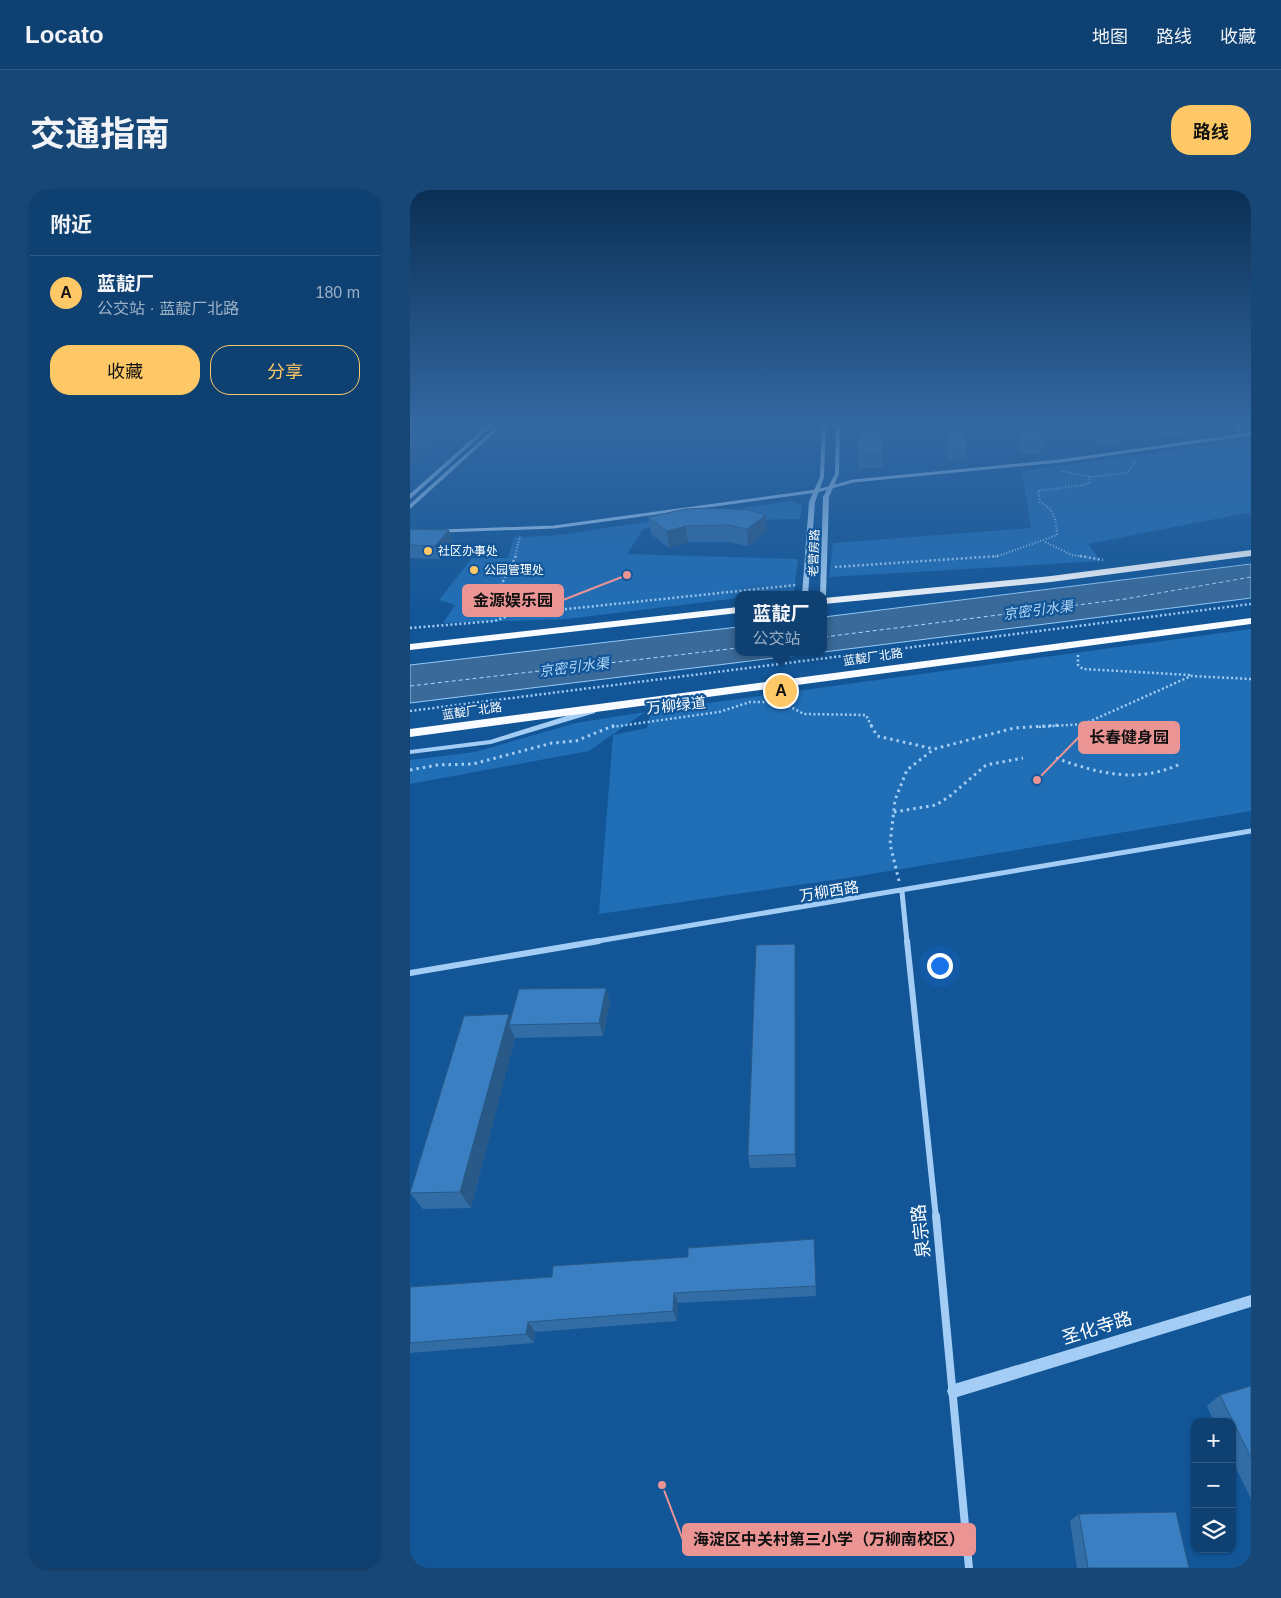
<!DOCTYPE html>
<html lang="zh">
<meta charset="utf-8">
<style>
body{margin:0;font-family:Arial,"Noto Sans SC",sans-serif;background:#174777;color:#f1f3f6}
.controls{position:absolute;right:15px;bottom:15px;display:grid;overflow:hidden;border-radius:10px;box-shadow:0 1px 4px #0004}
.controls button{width:45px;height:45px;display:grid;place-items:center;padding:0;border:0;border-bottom:1px solid #2e5984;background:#0e4072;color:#f1f3f6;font:25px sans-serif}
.you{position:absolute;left:529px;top:775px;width:18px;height:18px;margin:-12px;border:4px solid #fff;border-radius:50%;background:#1a73e8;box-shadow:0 0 0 8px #1a73e833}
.badge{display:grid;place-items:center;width:32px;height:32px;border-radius:50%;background:#ffc866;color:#111;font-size:16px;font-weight:700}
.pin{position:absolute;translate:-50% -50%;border:2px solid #fff;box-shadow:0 1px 5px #0006}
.popup{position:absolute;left:325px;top:401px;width:92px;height:65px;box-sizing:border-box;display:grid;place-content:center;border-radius:10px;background:#0e4072;filter:drop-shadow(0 1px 4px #0005);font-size:16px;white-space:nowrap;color:#9bafc4}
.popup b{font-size:19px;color:#f1f3f6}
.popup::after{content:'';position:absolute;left:50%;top:100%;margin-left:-10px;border:10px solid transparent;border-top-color:#0e4072}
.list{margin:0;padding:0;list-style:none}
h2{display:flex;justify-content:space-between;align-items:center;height:65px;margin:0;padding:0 20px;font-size:21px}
h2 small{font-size:16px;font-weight:400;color:#9bafc4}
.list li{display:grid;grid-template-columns:32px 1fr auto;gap:15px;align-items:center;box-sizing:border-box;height:75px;padding:0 20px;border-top:1px solid #2e5984}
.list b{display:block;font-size:19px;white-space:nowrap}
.list p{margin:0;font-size:16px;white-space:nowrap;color:#9bafc4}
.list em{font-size:16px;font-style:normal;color:#9bafc4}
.actions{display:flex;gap:10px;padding:15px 20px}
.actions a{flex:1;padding:11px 0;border:1px solid #ffc866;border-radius:20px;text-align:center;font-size:18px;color:#ffc866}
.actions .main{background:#ffc866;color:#111}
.icon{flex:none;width:28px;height:28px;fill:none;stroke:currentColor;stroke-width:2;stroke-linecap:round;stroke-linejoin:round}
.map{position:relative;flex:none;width:841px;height:1378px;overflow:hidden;border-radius:20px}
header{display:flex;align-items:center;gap:30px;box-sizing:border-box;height:70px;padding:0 25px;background:#0e4072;border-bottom:1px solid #2e5984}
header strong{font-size:24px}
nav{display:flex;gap:28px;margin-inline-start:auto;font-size:18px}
.intro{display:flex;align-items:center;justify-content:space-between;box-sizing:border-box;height:120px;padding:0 30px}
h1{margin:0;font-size:35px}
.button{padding:12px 22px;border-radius:20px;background:#ffc866;color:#111;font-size:18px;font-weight:700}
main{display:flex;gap:30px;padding:0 30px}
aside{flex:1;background:#0e4072;border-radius:20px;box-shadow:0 1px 4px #0004}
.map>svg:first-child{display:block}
.green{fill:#206eb6}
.water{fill:#396a9a;stroke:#95caf7}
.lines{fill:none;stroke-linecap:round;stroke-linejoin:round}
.ferry{stroke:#b0d7fa;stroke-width:1;stroke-dasharray:4 3;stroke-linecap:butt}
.path-far2{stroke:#a3cdf4;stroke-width:2;stroke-dasharray:1 2;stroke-linecap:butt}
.path-far1{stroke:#a3cdf4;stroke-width:2.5;stroke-dasharray:2 2.5;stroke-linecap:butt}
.path{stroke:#a3cdf4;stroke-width:3;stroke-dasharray:2.5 4;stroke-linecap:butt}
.minor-far3{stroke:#a3cdf4;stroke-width:3}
.minor-far2{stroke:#a3cdf4;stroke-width:5}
.minor-far1{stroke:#a3cdf4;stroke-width:6}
.minor{stroke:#a3cdf4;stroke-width:8}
.tertiary{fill:#a3cdf4;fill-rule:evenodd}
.trunk{fill:#f8fbff;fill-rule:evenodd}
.wall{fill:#326da6}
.shaded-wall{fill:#295987}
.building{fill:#3a7fc1;stroke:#295987}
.poi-dot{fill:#ffc866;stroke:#125698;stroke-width:2}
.labels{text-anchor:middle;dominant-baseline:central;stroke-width:4.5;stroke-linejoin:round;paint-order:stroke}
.far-poi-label{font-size:12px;fill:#fff;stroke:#125698;text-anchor:start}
.far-street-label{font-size:12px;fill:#fff;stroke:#125698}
.far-water-label{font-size:14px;font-style:italic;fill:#b0d7fa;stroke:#125698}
.street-label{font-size:15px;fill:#fff;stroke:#125698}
.near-street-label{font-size:18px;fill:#fff;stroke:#125698}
.leader{fill:none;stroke:#ea9494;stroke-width:2}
.callout-dot{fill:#ea9494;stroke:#125698;stroke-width:2}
.callout{fill:#ea9494;stroke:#ea9494;stroke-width:2}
.callout-label{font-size:16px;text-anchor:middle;font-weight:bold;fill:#111}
</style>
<header>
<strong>Locato</strong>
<nav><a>地图</a><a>路线</a><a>收藏</a></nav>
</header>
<div class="intro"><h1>交通指南</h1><a class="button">路线</a></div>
<main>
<aside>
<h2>附近<small></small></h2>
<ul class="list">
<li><span class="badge">A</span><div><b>蓝靛厂</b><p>公交站 · 蓝靛厂北路</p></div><em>180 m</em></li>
</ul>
<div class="actions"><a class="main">收藏</a><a>分享</a></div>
</aside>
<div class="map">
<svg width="841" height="1378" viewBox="0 0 841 1378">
<rect width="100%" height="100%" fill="#125698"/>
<path class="green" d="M841,249V322L678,354L691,371L419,387L423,353L621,338L612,281Z
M379,311L392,315L390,329L290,331L233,339L217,364L388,369L384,401L328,405V408L157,429L33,433L45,415L29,410L62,368H98L104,347L141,346Z
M841,439V621L437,688L189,724L203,545L237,538L241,521Z
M235,522L179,561L0,594V570L65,562L166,533Z"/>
<path class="water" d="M841,374V408L414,462V427Z
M328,437V462H413L0,513V475Z"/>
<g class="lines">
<path class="ferry" d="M414,447L715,409L841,387
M0,496L328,458"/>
<path class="path-far2" d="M652,281L680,287
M635,352L662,365L677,367
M105,367L110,346
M585,367L647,345C646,329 645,320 630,312L628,301L673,295L679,293L680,287L717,283L726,271"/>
<path class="path-far1" d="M106,366L86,405H109L100,425L386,395
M670,366L693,370
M425,377L588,366
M0,438L85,431L100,425
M668,465V475L673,479L780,485
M0,521L841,414
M202,537L309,522L340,512H371L394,524L456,525L462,537
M629,537L674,534L781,486L841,489"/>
<path class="path" d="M461,535L467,546L524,559
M646,568C689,584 729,594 772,573
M0,580L27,575L63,574L142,553L166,551L205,535
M484,622L526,615L540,606L576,575L613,568
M489,691L480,654L485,610L497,580L524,559L604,538L651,535"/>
<path class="minor-far3" d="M825,234L831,245
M33,341L144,337L407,301L443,291L650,271L841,244"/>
<path class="minor-far2" d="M492,702L497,752
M182,752L841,641"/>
<path class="minor-far1" d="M497,751L526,1028
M0,783L189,751"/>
<path class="minor" d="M526,1026L559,1378"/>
<path class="tertiary" d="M79,234H84L0,309V304Z
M89,234H94L0,319V314Z
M412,234H416L414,287L405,312L398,405H392L399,312L410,287Z
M426,234H430L429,284L419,307L416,405L414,407V405H410L413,307L425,284Z
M179,519H182L186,521L185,523L81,554L0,564V560L80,550Z
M841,1105V1117L544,1208L539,1206L537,1201L539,1196L544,1194Z"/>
<path class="trunk" d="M841,360V366L641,392L414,414V408L641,386Z
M328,417V423L0,460V454Z
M841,428V434L0,547V539Z"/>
</g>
<path class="wall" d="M304,234H366L362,242L317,240L304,235Z
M448,234H471L472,263V278H448Z
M534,234H554L557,258L556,270H538Z
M604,234H626L633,252L631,264H609V251Z
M680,234H704L709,245L706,256L688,255Z
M746,234H776V235L773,247L751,246Z
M841,316V324L839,323Z
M276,319L357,342L338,356L319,352H278L259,358L241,344L238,327Z
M0,339L43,353L30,369L0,368Z
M385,754L386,977L340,978L338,966Z
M196,798L200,812L193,846L105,848L61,1018L13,1019L0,1003L99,824L101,829Z
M404,1049L406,1106L268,1113L267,1131L125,1142L124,1153L0,1163V1097L142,1087Z
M841,1196V1309L822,1270V1232H804L797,1216L810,1205Z
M669,1324L779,1378H667L660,1331Z"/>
<path class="shaded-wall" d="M24,234H47L0,275V254Z
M362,234H366L362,242Z
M356,325L357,342L338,356L337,339Z
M276,336L278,352L259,358L257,341Z
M39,340L43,353L30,369L25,356Z
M385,754V768L386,977L385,964Z
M196,798L200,812L193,846L189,833Z
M99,824L103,835H99L105,848L61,1018L50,1002Z
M264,1103L268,1113L267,1131L263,1121Z
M118,1132L125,1142L124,1153L116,1144Z"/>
<path class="building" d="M0,234H24L0,254Z
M448,234H471L472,263L448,262Z
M537,234H554L557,258H539Z
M609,234H626L633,252H611V239Z
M686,234H704L709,245L690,244Z
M754,234H776V235Z
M299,318L339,320L356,325L337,339L318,335L276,336L257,341L238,327L276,319Z
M0,339L39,340L25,356L0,355Z
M385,754V964L338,966L346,755Z
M196,798L189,833L99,835L109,799Z
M99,824L50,1002L0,1003L54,826Z
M404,1049L406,1096L264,1103L263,1121L118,1132L116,1144L0,1153V1097L142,1087L143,1076L278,1067V1058Z
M841,1196V1268L810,1205Z
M766,1322L779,1378H678L669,1324Z"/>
<linearGradient id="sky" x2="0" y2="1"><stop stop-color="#0a2f54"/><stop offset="0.55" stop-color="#3368a2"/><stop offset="1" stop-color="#3368a2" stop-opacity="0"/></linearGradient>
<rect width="841" height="427" fill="url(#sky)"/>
<g class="poi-dot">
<circle cx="18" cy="361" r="5"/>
<circle cx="64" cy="380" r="5"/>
</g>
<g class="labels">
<g class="far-poi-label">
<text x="28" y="361">社区办事处</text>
<text x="74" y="380">公园管理处</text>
</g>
<g class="far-street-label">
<text transform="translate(404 363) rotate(-88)">老营房路</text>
<text transform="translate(463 467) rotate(-8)">蓝靛厂北路</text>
<text transform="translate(62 521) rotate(-8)">蓝靛厂北路</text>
</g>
<g class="far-water-label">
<text transform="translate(628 420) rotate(-7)">京密引水渠</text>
<text transform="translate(164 477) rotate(-7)">京密引水渠</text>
</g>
<g class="street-label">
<text transform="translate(266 515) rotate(-6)">万柳绿道</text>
<text transform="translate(419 701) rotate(-9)">万柳西路</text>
</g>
<g class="near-street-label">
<text transform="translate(511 1041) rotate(-96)">泉宗路</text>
<text transform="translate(687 1138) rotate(-17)">圣化寺路</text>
</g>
</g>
<path class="leader" d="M217 385L153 410M627 590L669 547M252 1295L273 1350"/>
<g class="callout-dot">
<circle cx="217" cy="385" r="5"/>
<circle cx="627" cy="590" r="5"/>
<circle cx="252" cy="1295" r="5"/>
</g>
<g class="callout">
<rect x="53" y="395" width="100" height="31" rx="5"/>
<rect x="669" y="532" width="100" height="31" rx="5"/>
<rect x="273" y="1334" width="292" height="31" rx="5"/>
</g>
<g class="callout-label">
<text x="103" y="416">金源娱乐园</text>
<text x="719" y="553">长春健身园</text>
<text x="419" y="1355">海淀区中关村第三小学（万柳南校区）</text>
</g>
</svg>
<div class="controls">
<button>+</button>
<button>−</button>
<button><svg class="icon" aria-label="layers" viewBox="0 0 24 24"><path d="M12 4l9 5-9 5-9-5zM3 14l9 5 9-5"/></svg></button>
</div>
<div class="you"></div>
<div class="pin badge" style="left:371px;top:501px">A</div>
<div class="popup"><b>蓝靛厂</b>公交站</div>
</div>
</main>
